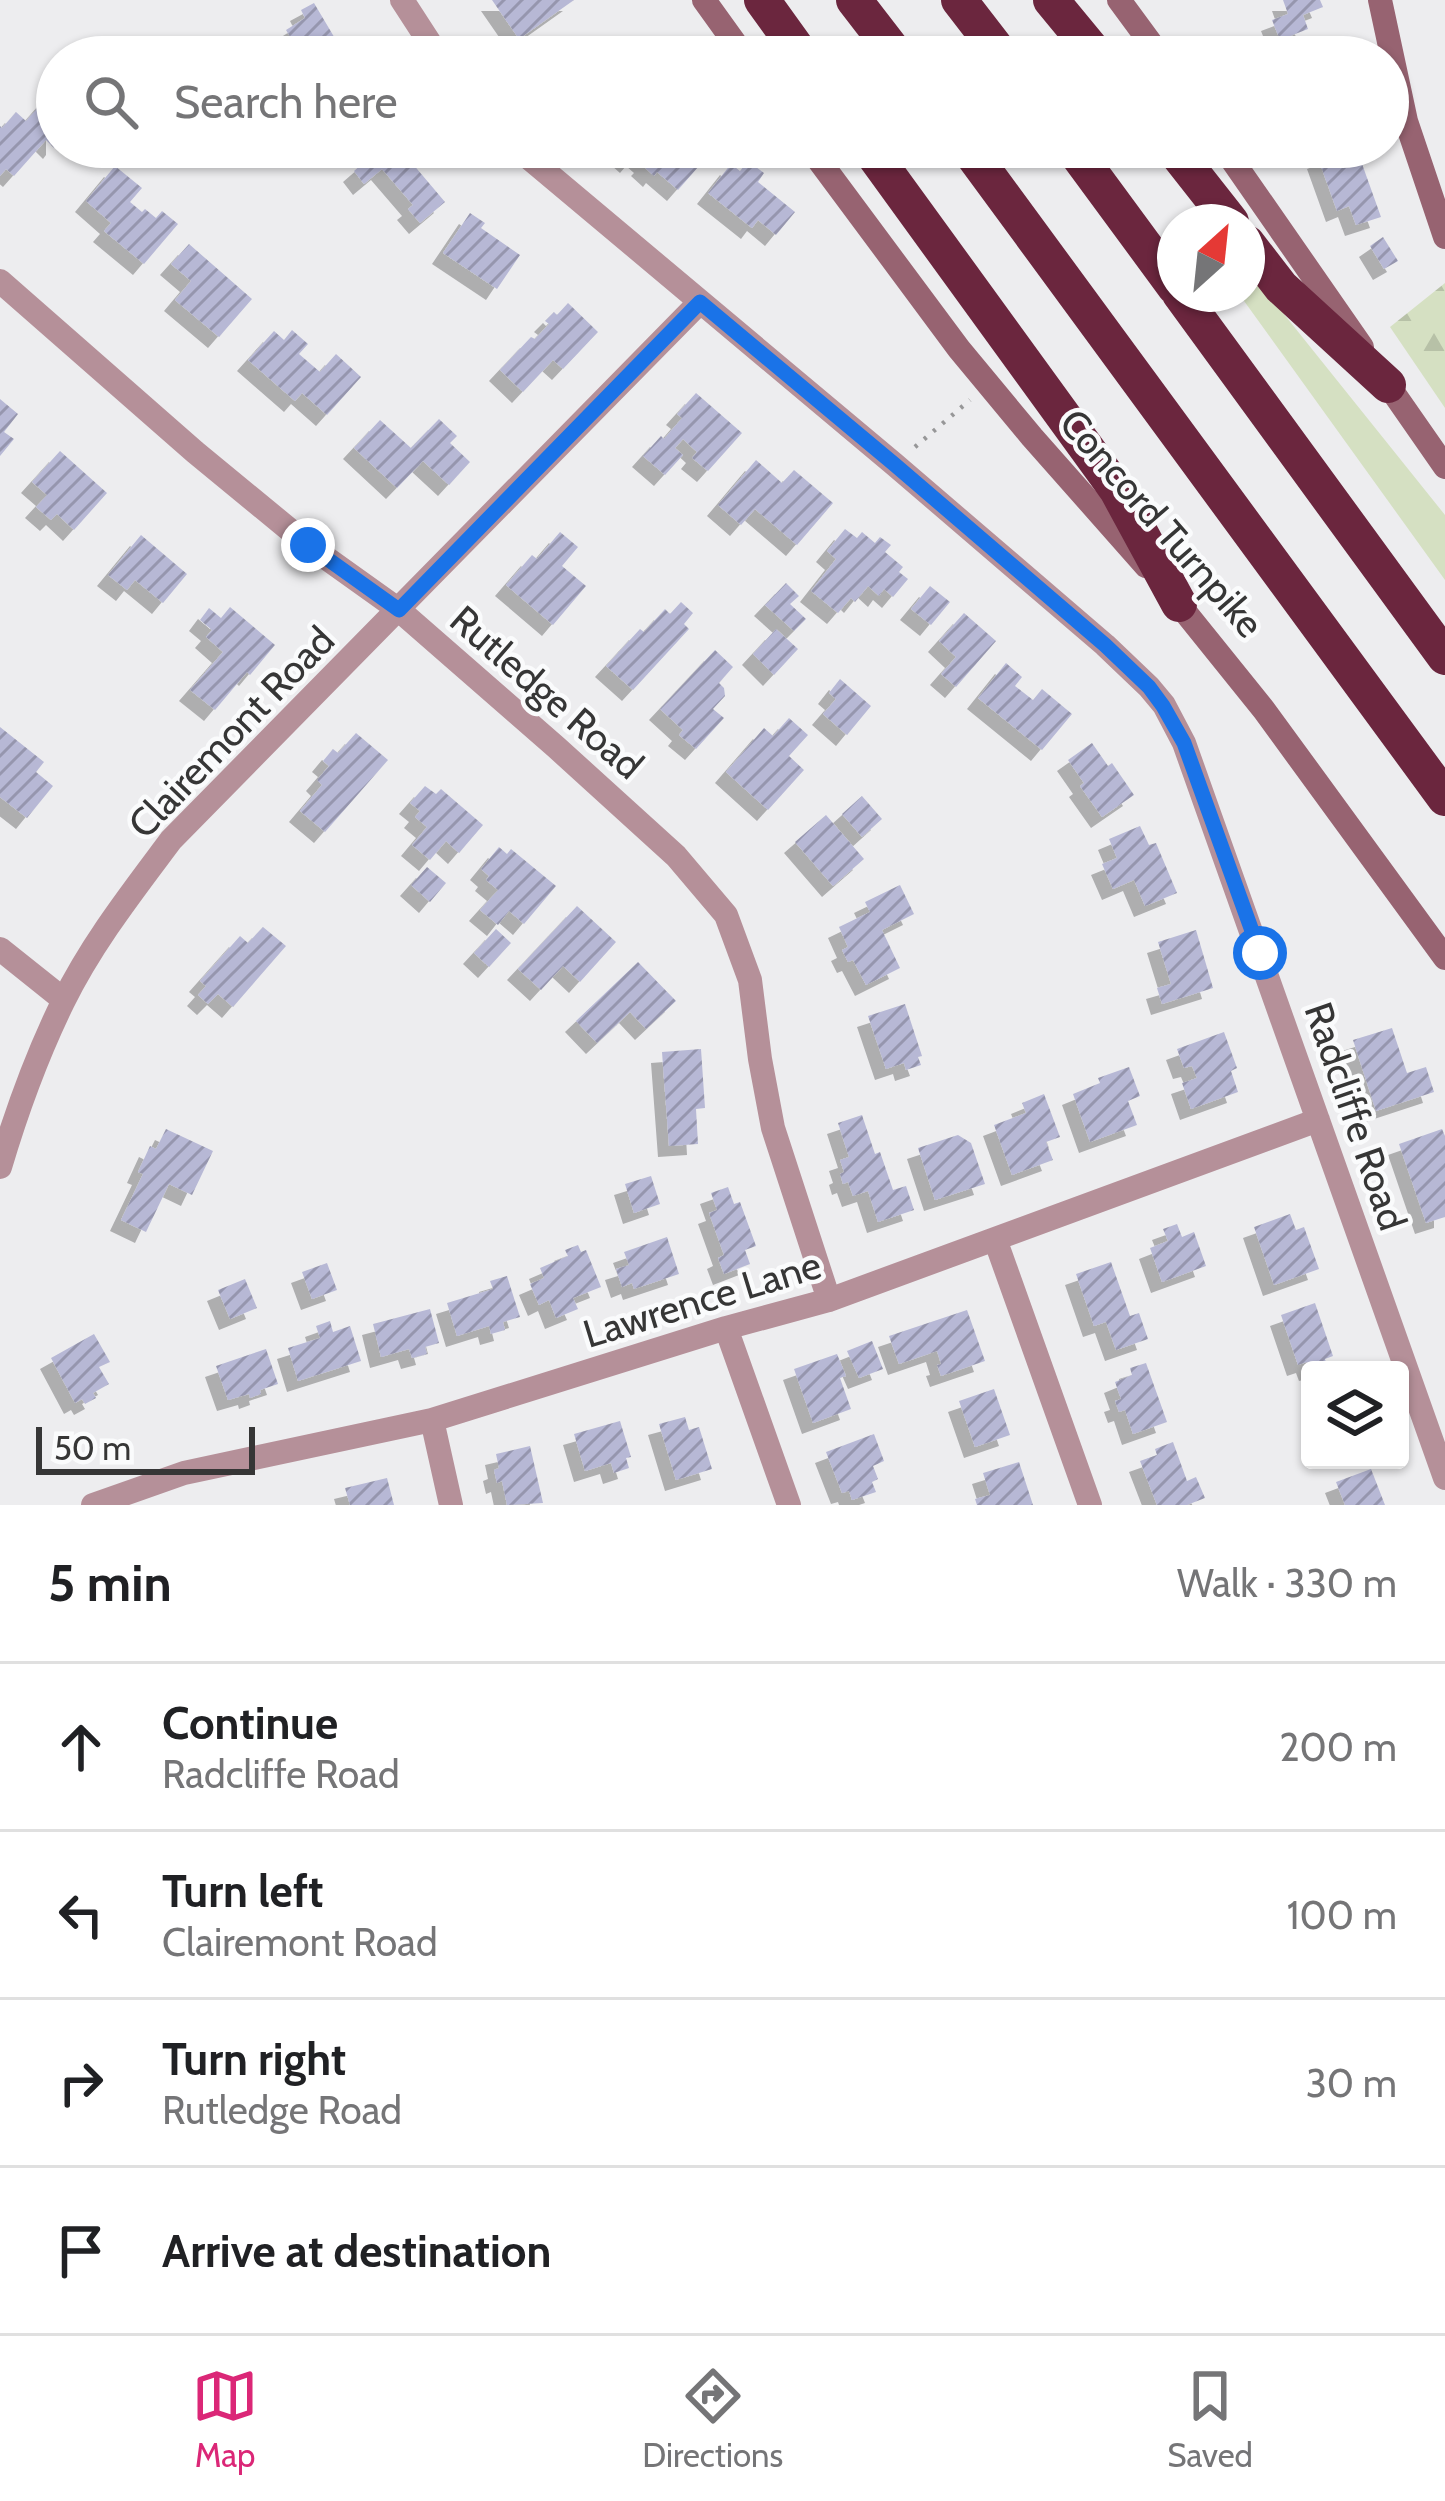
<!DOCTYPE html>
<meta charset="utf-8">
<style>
body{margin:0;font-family:Cabin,sans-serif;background:#f6f6f6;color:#202124}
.controls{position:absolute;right:36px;bottom:36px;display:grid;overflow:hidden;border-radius:12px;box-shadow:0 3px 9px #0004}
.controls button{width:108px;height:108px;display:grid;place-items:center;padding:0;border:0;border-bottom:3px solid #e0e0e0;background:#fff;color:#202124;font:60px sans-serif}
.compass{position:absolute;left:1157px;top:204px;width:108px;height:108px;border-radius:50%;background:#fff;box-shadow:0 3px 9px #0004;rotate:27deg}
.scale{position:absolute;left:36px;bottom:30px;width:219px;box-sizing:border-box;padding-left:12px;border:6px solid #363636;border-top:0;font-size:33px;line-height:42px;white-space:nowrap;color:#363636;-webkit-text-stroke:9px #fafbfc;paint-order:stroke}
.stop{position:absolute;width:36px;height:36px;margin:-27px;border:9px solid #1a73e8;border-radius:50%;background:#fff}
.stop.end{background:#1a73e8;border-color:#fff;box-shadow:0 3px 12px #0008}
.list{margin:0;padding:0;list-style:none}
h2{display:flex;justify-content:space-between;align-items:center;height:156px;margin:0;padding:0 48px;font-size:51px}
h2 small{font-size:39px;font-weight:400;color:#757577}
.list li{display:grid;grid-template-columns:78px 1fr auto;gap:36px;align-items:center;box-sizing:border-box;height:168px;padding:0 48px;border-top:3px solid #e0e0e0}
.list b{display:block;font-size:45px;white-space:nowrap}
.list p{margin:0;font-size:39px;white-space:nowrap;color:#757577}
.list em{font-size:39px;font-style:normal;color:#757577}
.icon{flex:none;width:66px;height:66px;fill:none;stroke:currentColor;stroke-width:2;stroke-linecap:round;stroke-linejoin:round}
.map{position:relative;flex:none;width:1445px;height:1505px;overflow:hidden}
.search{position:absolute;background:#fff;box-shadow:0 3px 9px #0004;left:36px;right:36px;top:36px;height:132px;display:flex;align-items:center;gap:30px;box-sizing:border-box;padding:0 42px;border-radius:66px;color:#757577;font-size:45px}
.sheet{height:828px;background:#fff}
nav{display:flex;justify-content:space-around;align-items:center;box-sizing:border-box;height:168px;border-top:3px solid #e0e0e0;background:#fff;font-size:33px;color:#757577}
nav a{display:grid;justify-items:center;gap:6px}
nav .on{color:#db2777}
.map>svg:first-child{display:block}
.grass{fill:#d5e0c2}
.forest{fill:url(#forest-firs)}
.building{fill:url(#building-hatch);filter:url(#shadow)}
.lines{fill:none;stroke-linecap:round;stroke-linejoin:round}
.path{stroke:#979798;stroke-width:4.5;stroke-dasharray:3 9;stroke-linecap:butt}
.street{stroke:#b59099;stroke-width:24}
.secondary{stroke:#976371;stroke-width:24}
.highway{stroke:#6b263e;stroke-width:36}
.route{stroke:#1a73e8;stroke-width:15}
.labels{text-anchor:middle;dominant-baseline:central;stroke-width:9;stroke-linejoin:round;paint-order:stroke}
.street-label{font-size:39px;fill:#363636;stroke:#fafbfc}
</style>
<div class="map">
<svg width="1445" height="1505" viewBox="0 0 1445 1505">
<defs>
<pattern id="forest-firs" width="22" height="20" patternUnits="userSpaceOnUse" patternTransform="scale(3)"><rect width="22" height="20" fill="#d5e0c2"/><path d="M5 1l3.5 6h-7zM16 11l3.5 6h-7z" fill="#b7c1a7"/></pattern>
<pattern id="building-hatch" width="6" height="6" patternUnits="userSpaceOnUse" patternTransform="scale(3)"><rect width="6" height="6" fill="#b7b8d5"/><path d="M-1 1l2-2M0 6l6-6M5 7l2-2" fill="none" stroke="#9696ae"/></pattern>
<filter id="shadow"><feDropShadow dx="-11" dy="11" stdDeviation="0" flood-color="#0004"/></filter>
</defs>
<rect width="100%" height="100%" fill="#ededef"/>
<path class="grass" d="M1247,268L1445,515V580L1239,294H1247Z"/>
<path class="forest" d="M1445,283V408L1390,327Z"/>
<path class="building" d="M492,0H574L519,39Z
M1283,0H1320L1323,7L1303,15L1308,29L1280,40L1272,20L1288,14Z
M314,3L346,57H302L286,30L305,18L301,10Z
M57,86V144L54,148L46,140L14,176L6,169L0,176V126L2,128L16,112L26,121Z
M360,147H409L419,158L412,163L445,202L420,223L408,209L413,205L382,169L364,184L354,171L369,158Z
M614,147H693L686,155L699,166L678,190L657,172L654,176L642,165L645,162L637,155L631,162Z
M1348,147H1356L1381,217L1356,225L1349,206L1337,211L1318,158Z
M748,161L764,173L758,182L795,212L776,235L758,220L752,228L708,193L731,164L740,171Z
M115,166L142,188L130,202L142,212L145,209L156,218L162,211L178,224L144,264L104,231L111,223L86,201Z
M470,213L485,223L481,228L520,255L497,289L443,253Z
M1383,237L1398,261L1384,269L1370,246Z
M189,244L252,299L219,337L175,300L191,281L171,264Z
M568,303L598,332L563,369L553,360L523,392L500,370L531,337L535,339L549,324L545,321L554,312L557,315Z
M292,330L308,344L299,354L320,372L336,354L361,377L327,415L302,393L295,401L248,360L274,331L284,340Z
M696,393L742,433L708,471L692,458L697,452L683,439L675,448L683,455L665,475L643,456L661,436L664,439L682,418L677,414Z
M0,399L18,414L4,432L14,439L0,456Z
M439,419L457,436L450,443L470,462L449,485L423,461L397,488L354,448L380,420L411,448Z
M60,451L107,493L74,530L57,514L51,520L36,507L47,495L32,482Z
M756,460L782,483L794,470L833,503L797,545L755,509L741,525L718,505Z
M845,529L857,538L862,532L875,543L880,537L891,545L885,552L903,567L899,572L908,579L893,597L884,589L879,596L868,586L855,602L851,598L838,613L811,591L836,559L827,551Z
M560,532L578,547L562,566L586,586L553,625L506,585L532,555L537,559Z
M141,535L187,574L163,603L135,580L127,590L108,575Z
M786,583L799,596L790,604L806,619L794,631L765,605Z
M930,586L950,602L931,625L911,609Z
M681,602L693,613L684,624L689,629L633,690L606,666L640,629L644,632L665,609L670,614Z
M230,607L275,645L250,675L247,672L215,710L190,690L223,652L206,637L212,630L200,620L209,608L221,618Z
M964,613L996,641L956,687L941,674L956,657L939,641Z
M776,629L798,649L774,675L753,654Z
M715,650L733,667L719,683L724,688L725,696L713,709L724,718L696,749L679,735L683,730L660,709Z
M1006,663L1022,677L1015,686L1033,700L1042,689L1072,714L1042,750L978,698Z
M840,679L871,706L847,735L823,714L836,699L829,693Z
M789,718L808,735L789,756L804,770L768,810L726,772L764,728L773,736Z
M0,727L44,762L36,772L53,786L27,818L0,797Z
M356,733L388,760L325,832L300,811L322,785L317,780L329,766L323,761L333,749L338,753Z
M1092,743L1108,766L1112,763L1134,795L1102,817L1080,786L1084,783L1068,760Z
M425,786L436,794L441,789L483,825L459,853L446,841L430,860L412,845L427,827L415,817L420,811L410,803Z
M862,796L882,819L862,837L842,814Z
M826,815L864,859L833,886L795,842Z
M1140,826L1149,845L1156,843L1177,893L1145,906L1134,880L1113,889L1102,864L1117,858L1109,839Z
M499,847L507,854L511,849L556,886L524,924L509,911L498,925L480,910L498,890L486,880L489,876L481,869Z
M427,867L446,883L430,902L411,885Z
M900,885L914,914L882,930L900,968L866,985L853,960L848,962L842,950L848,947L839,927L870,912L865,902Z
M577,906L616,942L580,982L563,966L541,990L518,969Z
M263,927L286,946L233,1007L218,994L208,1004L198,995L206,986L200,981L240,936L248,943Z
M496,929L511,943L489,967L474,953Z
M1196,930L1213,988L1162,1004L1157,988L1171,984L1158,942Z
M638,962L676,1001L646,1029L630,1012L597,1043L576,1021Z
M905,1004L922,1056L918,1057L921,1065L906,1070L904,1063L886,1069L868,1016Z
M1392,1028L1407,1073L1426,1067L1434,1092L1376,1111L1353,1040Z
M1224,1032L1237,1068L1231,1071L1238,1092L1191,1109L1182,1083L1197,1078L1192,1066L1184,1068L1177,1049Z
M701,1049L705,1108L696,1109L698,1144L669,1146L662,1052Z
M1129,1067L1140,1096L1128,1101L1137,1125L1090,1142L1073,1094L1100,1083L1098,1078Z
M1044,1094L1060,1137L1046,1142L1053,1160L1012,1175L994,1125L1026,1113L1022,1103Z
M862,1115L875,1154L880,1152L893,1190L906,1186L914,1210L878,1222L868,1191L853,1196L848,1182L843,1184L840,1174L844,1172L840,1160L849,1157L838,1123Z
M166,1129L213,1151L192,1195L169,1184L146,1232L121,1220L143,1174L138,1172L150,1146L156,1149Z
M1442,1129L1445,1136V1217L1426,1223L1399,1144Z
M958,1135L971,1143L985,1184L935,1200L918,1148Z
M651,1176L660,1204L634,1213L625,1184Z
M728,1187L734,1204L740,1202L756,1246L745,1250L750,1264L724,1274L718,1258L724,1255L709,1213L717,1210L711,1193Z
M1290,1214L1296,1230L1304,1227L1319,1269L1274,1285L1254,1227Z
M1177,1224L1182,1237L1194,1232L1206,1266L1162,1282L1150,1248L1168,1241L1163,1229Z
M667,1237L679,1274L634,1289L632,1283L622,1287L616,1269L629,1265L624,1252Z
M578,1245L581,1252L586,1250L601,1287L573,1298L578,1309L556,1318L549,1300L539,1305L530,1284L544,1278L540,1268L568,1256L565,1250Z
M1111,1262L1130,1316L1139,1313L1148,1339L1116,1350L1106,1322L1094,1326L1076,1274Z
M327,1263L337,1290L312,1299L302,1272Z
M507,1276L520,1317L503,1322L505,1330L491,1334L489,1326L457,1336L447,1303L493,1289L490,1281Z
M245,1279L257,1308L230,1319L218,1290Z
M1315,1303L1333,1356L1325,1359L1327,1366L1310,1370L1307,1362L1298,1365L1281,1315Z
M430,1309L439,1343L425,1347L427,1354L412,1358L409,1349L381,1357L373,1324Z
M967,1310L985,1361L941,1376L937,1365L941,1364L937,1351L899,1364L889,1336Z
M330,1321L333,1332L350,1326L361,1361L298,1381L288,1348L320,1338L316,1326Z
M94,1334L110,1362L99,1367L109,1384L93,1393L96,1398L85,1404L82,1399L75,1403L51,1358Z
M872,1341L883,1369L859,1378L847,1351Z
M266,1349L278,1384L260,1390L261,1394L250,1398L249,1394L228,1400L216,1366Z
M837,1354L846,1376L840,1378L851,1409L813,1423L794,1369Z
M1146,1363L1167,1422L1133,1434L1125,1410L1119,1412L1115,1401L1121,1399L1115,1382L1132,1375L1130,1368Z
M994,1389L1010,1435L975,1447L959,1401Z
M685,1417L689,1430L699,1427L712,1469L676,1480L659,1424Z
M620,1421L631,1457L626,1458L629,1468L614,1473L611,1463L585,1471L574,1434Z
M874,1434L884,1461L873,1466L878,1479L872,1482L876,1492L852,1500L849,1491L842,1493L826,1452Z
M1173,1442L1187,1481L1196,1477L1205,1498L1187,1505H1157L1140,1461L1157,1455L1155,1449Z
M530,1446L543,1503L507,1505L502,1481L497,1483L494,1470L499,1468L496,1454Z
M1019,1462L1033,1505H977L975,1499L990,1495L983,1473Z
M1371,1469L1385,1505H1345L1336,1482Z
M387,1478L394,1505H350L345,1488Z"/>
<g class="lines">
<path class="path" d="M915,447L970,400"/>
<path class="street" d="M402,0L439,57
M516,147L894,464L1105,645L1149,687L1164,705L1184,743L1445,1478
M0,281L195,452L308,545L399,610L556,747L676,856L726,915L750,980L760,1059L773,1128L829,1300
M0,949L64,1000
M0,1167C17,1110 37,1055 63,1002C92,943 133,891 171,840L700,302
M995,1239L1090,1505
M726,1328L789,1505
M432,1420L451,1505
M93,1505L184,1473L432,1420L726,1328L829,1300L1318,1120"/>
<path class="secondary" d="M704,0L745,57
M1119,0L1161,57
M1380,0L1406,121L1445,237
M809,147L959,349L1032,437L1146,566
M1223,147L1362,347
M1381,375L1445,467
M1169,592L1264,710L1445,958"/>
<path class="highway" d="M762,0L803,57
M854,0L898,57
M959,0L1003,57
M1051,0L1098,57
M868,147L1117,490L1179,604
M967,147L1445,798
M1072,147L1175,287
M1172,147L1231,222
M1247,243L1281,287L1388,385
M1180,294L1445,657"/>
</g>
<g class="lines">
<path class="route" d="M308,545L399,610L700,302L894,464L1105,645L1149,687L1163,706L1184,743L1260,953"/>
</g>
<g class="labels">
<g class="street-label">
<text transform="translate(1162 523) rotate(49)">Concord Turnpike</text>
<text transform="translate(547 692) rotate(41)">Rutledge Road</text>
<text transform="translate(231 732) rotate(-46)">Clairemont Road</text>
<text transform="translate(1356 1116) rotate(71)">Radcliffe Road</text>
<text transform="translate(702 1299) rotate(-17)">Lawrence Lane</text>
</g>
</g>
</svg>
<div class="controls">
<button><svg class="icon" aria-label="layers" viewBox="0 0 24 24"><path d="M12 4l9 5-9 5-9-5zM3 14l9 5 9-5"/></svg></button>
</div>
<svg class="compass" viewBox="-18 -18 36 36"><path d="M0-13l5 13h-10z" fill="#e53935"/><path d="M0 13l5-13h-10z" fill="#757577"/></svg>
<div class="scale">50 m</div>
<div class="stop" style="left:1260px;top:953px"></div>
<div class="stop end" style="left:308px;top:545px"></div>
<div class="search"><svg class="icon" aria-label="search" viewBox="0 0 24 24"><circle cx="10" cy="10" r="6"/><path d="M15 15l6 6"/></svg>Search here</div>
</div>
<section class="sheet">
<h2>5 min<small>Walk · 330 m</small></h2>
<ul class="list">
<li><svg class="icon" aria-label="ahead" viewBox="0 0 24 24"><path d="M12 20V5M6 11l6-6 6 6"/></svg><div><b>Continue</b><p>Radcliffe Road</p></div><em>200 m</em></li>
<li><svg class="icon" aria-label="left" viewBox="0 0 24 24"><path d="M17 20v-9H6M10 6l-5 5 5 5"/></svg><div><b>Turn left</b><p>Clairemont Road</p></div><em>100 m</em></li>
<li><svg class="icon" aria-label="right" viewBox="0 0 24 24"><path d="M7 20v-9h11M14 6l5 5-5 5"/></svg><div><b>Turn right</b><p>Rutledge Road</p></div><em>30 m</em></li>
<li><svg class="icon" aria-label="arrive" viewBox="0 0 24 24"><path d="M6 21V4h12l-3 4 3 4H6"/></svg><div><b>Arrive at destination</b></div></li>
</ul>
</section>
<nav>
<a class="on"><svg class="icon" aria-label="map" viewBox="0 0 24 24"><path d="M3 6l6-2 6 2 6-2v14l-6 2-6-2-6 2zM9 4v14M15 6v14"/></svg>Map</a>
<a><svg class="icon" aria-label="directions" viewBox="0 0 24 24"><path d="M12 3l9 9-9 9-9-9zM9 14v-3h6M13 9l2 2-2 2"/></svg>Directions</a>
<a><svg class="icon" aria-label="saved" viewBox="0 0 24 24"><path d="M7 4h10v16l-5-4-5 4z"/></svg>Saved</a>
</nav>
